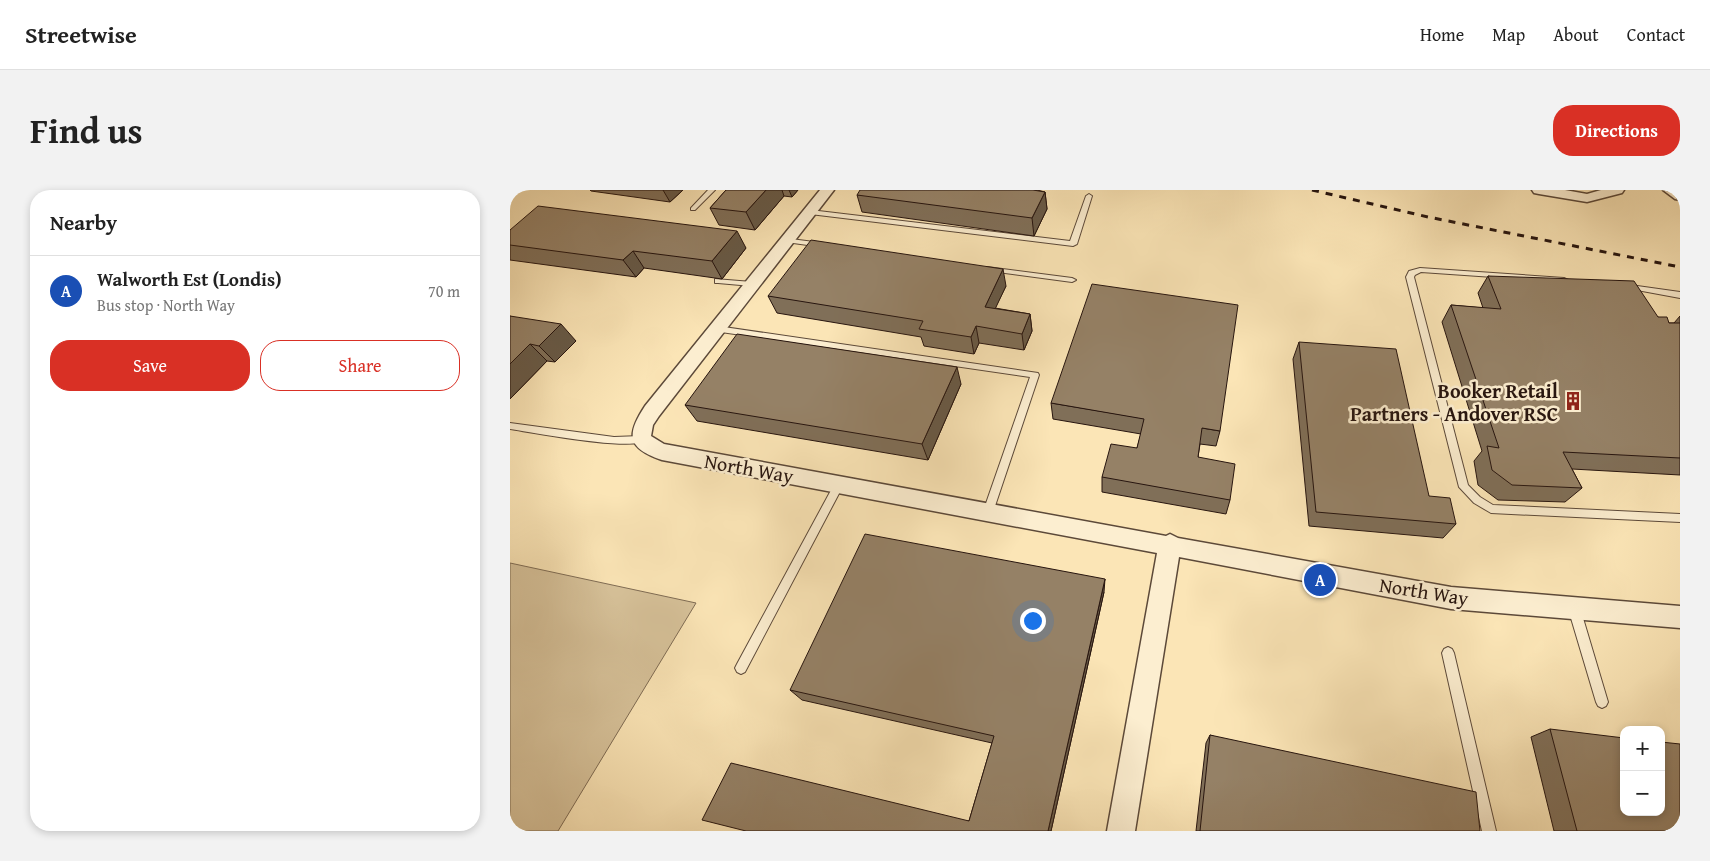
<!DOCTYPE html>
<meta charset="utf-8">
<style>
body{margin:0;font-family:"Gentium Book Plus",serif;background:#f2f2f2;color:#222}
.controls{position:absolute;right:15px;bottom:15px;display:grid;overflow:hidden;border-radius:10px;box-shadow:0 2px 8px #0003}
.controls button{width:45px;height:45px;display:grid;place-items:center;padding:0;border:0;border-bottom:1px solid #e0e0e0;background:#fff;color:#222;font:25px sans-serif}
.you{position:absolute;left:522px;top:430px;width:18px;height:18px;margin:-12px;border:4px solid #fff;border-radius:50%;background:#1a73e8;box-shadow:0 0 0 8px #1a73e833}
.badge{display:grid;place-items:center;width:32px;height:32px;border-radius:50%;background:#d93025;color:#fff;font-size:16px;font-weight:700}
.pin{position:absolute;translate:-50% -50%;border:2px solid #fff;box-shadow:0 1px 5px #0006}
.list{margin:0;padding:0;list-style:none}
h2{display:flex;justify-content:space-between;align-items:center;height:65px;margin:0;padding:0 20px;font-size:21px}
h2 small{font-size:16px;font-weight:400;color:#767676}
.list li{display:grid;grid-template-columns:32px 1fr auto;gap:15px;align-items:center;box-sizing:border-box;height:70px;padding:0 20px;border-top:1px solid #e0e0e0}
.list b{display:block;font-size:19px;white-space:nowrap}
.list p{margin:0;font-size:16px;white-space:nowrap;color:#767676}
.list em{font-size:16px;font-style:normal;color:#767676}
.actions{display:flex;gap:10px;padding:15px 20px}
.actions a{flex:1;padding:11px 0;border:1px solid #d93025;border-radius:20px;text-align:center;font-size:18px;color:#d93025}
.actions .main{background:#d93025;color:#fff}
.map{position:relative;flex:none;width:1170px;height:641px;overflow:hidden;border-radius:20px}
header{display:flex;align-items:center;gap:30px;box-sizing:border-box;height:70px;padding:0 25px;background:#fff;border-bottom:1px solid #e0e0e0}
header strong{font-size:24px}
nav{display:flex;gap:28px;margin-inline-start:auto;font-size:18px}
.intro{display:flex;align-items:center;justify-content:space-between;box-sizing:border-box;height:120px;padding:0 30px}
h1{margin:0;font-size:35px}
.button{padding:12px 22px;border-radius:20px;background:#d93025;color:#fff;font-size:18px;font-weight:700}
main{display:flex;gap:30px;padding:0 30px}
aside{flex:1;background:#fff;border-radius:20px;box-shadow:0 2px 8px #0003}
.map>svg:first-child{display:block}
.green{fill:#d7c29a;stroke:#7f6c54}
.lines{fill:none;stroke-linecap:round;stroke-linejoin:round}
.service-casing{stroke:#5c4939;stroke-width:2}
.minor-casing{stroke:#5c4939;stroke-width:3}
.service{fill:#fceed0;fill-rule:evenodd}
.minor{fill:#fceed0;fill-rule:evenodd}
.rail{stroke:#27150f;stroke-width:3;stroke-dasharray:7 7;stroke-linecap:butt}
.wall{fill:#806f58;stroke:#27150f}
.shaded-wall{fill:#685a47;stroke:#27150f}
.building{fill:#958166;stroke:#27150f}
.labels{text-anchor:middle;dominant-baseline:central;stroke-width:5;stroke-linejoin:round;paint-order:stroke}
.poi-label{font-size:20px;font-weight:bold;fill:#27150f;stroke:#fceed0;text-anchor:end}
.street-label{font-size:20px;fill:#27150f;stroke:#fceed0}
</style>
<header>
<strong>Streetwise</strong>
<nav><a>Home</a><a>Map</a><a>About</a><a>Contact</a></nav>
</header>
<div class="intro"><h1>Find us</h1><a class="button">Directions</a></div>
<main>
<aside>
<h2>Nearby<small></small></h2>
<ul class="list">
<li><span class="badge" style="background:#1a4fb4">A</span><div><b>Walworth Est (Londis)</b><p>Bus stop · North Way</p></div><em>70 m</em></li>
</ul>
<div class="actions"><a class="main">Save</a><a>Share</a></div>
</aside>
<div class="map">
<svg width="1170" height="641" viewBox="0 0 1170 641">
<rect width="100%" height="100%" fill="#fbe5b6"/>
<filter id="stains"><feTurbulence type="fractalNoise" baseFrequency=".004" numOctaves="4"/><feColorMatrix values="0 0 0 0 .2 0 0 0 0 .09 0 0 0 0 .02 0 0 0 .5 -.17"/></filter>
<radialGradient id="worn" r=".72"><stop offset=".6" stop-color="#630" stop-opacity="0"/><stop offset="1" stop-color="#630" stop-opacity=".3"/></radialGradient>
<path class="green" d="M0,373L186,413L48,641H0Z"/>
<g class="lines">
<g class="service-casing">
<path id="service" d="M198,0H205L185,20H181V18Z
M579,4L582,6L567,54L563,56L300,24L297,22L300,20L560,51L576,6Z
M273,48L312,53L316,55L312,57L276,52H273Z
M477,77L562,88L566,90L562,92L480,81L476,79Z
M910,78L1054,88L1058,90L1054,92L911,82L905,85L904,87L958,295L970,307L983,315L1170,324V332L981,323L964,313L949,297L896,87L899,81Z
M205,89L242,92L246,94L242,96L208,93H205Z
M1113,94L1170,102V108L1116,98L1112,96Z
M207,136L528,183L529,185L482,325H474L473,322L520,187L204,141V137Z
M0,233L104,247L131,246L136,250C125,262 20,242 0,239Z
M329,290L332,291L334,294L235,482L231,484L227,482L225,478L227,474L326,291Z
M1064,413L1068,414L1070,418L1098,512L1096,516L1092,518L1088,516L1086,512L1058,418L1060,414Z
M938,457L942,459L944,463L986,641H972L932,463L934,459Z"/>
</g>
<g class="minor-casing">
<path id="minor" d="M310,0H324L149,226L143,235L141,246L154,254L656,346L660,344L668,348L941,397L1170,416V438L941,419L669,367L625,641H597L647,363L152,270C117,258 116,245 135,216Z
M1022,0H1055L1077,4L1091,0H1114L1112,3L1077,12L1029,4L1024,3Z
M1153,0H1170V10L1165,9Z"/>
</g>
<use href="#service" class="service"/>
<use href="#minor" class="minor"/>
<path class="rail" d="M802,0L918,27L1170,77"/>
</g>
<path class="wall" d="M80,0H173L160,12L81,1Z
M216,0H288L282,7L274,6L245,40L209,35L200,18Z
M527,0L535,2L537,19L524,46L352,22L347,5Z
M0,40L236,58L212,89L134,78L126,87L0,70Z
M978,86L1148,127L1159,133H1164L1170,126V285L1062,279L1072,298L1055,312L988,310L968,295L964,271L972,261L932,132L941,115L973,118L968,103Z
M496,96L485,118L520,124L522,141L514,160L469,153L464,164L414,156L411,147L267,123L258,106Z
M0,126L66,151L45,172L37,171L0,209Z
M789,152L919,306L946,334L933,348L799,336L783,169Z
M451,194L418,270L187,231L175,215Z
M541,213L710,241L706,256L690,254L688,267L720,310L716,324L592,302V287L627,258L631,244L543,229Z
M594,402L541,641H235L459,631L482,553L292,510L280,500Z
M1040,539L1170,641H1044L1021,547Z
M700,545L970,641H686L696,553Z"/>
<path class="shaded-wall" d="M153,0H173L160,12Z
M256,0H272L274,6L245,40L236,22Z
M279,0H288L282,7Z
M535,2L537,19L524,46L522,28Z
M227,41L236,58L212,89L202,71Z
M123,61L134,78L126,87L113,70Z
M493,79L496,96L478,134L475,117Z
M520,124L522,141L514,160L512,144Z
M51,134L66,151L45,172L29,156Z
M466,136L469,153L464,164L461,147Z
M20,154L37,171L0,209V174Z
M447,177L451,194L418,270L412,254Z
M595,389L594,402L541,641H538Z"/>
<path class="building" d="M216,0H256L236,22L200,18Z
M350,0H523L535,2L522,28L347,5Z
M28,16L227,41L202,71L123,61L113,70L0,55V40Z
M301,50L493,79L475,117L520,124L512,144L466,136L461,147L409,139L413,131L258,106Z
M978,86L1124,91L1148,127H1157L1159,133H1170V268L1053,262L1072,298L1002,295L982,280L977,256L989,258L941,115L991,119Z
M582,94L728,115L710,241L692,238L688,267L725,274L720,310L592,287L601,254L627,258L634,229L541,213Z
M0,126L51,134L29,156L20,154L0,174Z
M227,144L447,177L412,254L175,215Z
M789,152L886,159L919,306L940,308L946,334L806,322Z
M355,344L595,389L538,641H236L192,630L221,573L459,631L484,546L280,500Z
M1040,539L1114,548V622H1151V552L1170,554V641H1067Z
M700,545L966,602L970,641H690Z"/>
<defs>
<g id="building-bare" transform="scale(1.5)"><path d="M-4-6H4V6H1V3H-1V6H-4ZM-2.5-4.3h1.7v1.8h-1.7ZM.8-4.3h1.7v1.8H.8ZM-2.5-1h1.7V.8h-1.7ZM.8-1h1.7V.8H.8Z" fill="#8f2418" stroke="#fceed0" stroke-width="2.5" paint-order="stroke"/></g>
</defs>
<g fill-rule="evenodd">
<use href="#building-bare" x="1063" y="211"/>
</g>
<g class="labels">
<g class="poi-label">
<text x="1048" y="200">Booker Retail<tspan x="1048" dy="23">Partners - Andover RSC</tspan></text>
</g>
<g class="street-label">
<text transform="translate(239 278) rotate(10)">North Way</text>
<text transform="translate(914 401) rotate(9)">North Way</text>
</g>
</g>
<rect width="100%" height="100%" filter="url(#stains)"/>
<rect width="100%" height="100%" fill="url(#worn)"/>
</svg>
<div class="controls">
<button>+</button>
<button>−</button>
</div>
<div class="you"></div>
<div class="pin badge" style="left:810px;top:390px;background:#1a4fb4">A</div>
</div>
</main>
